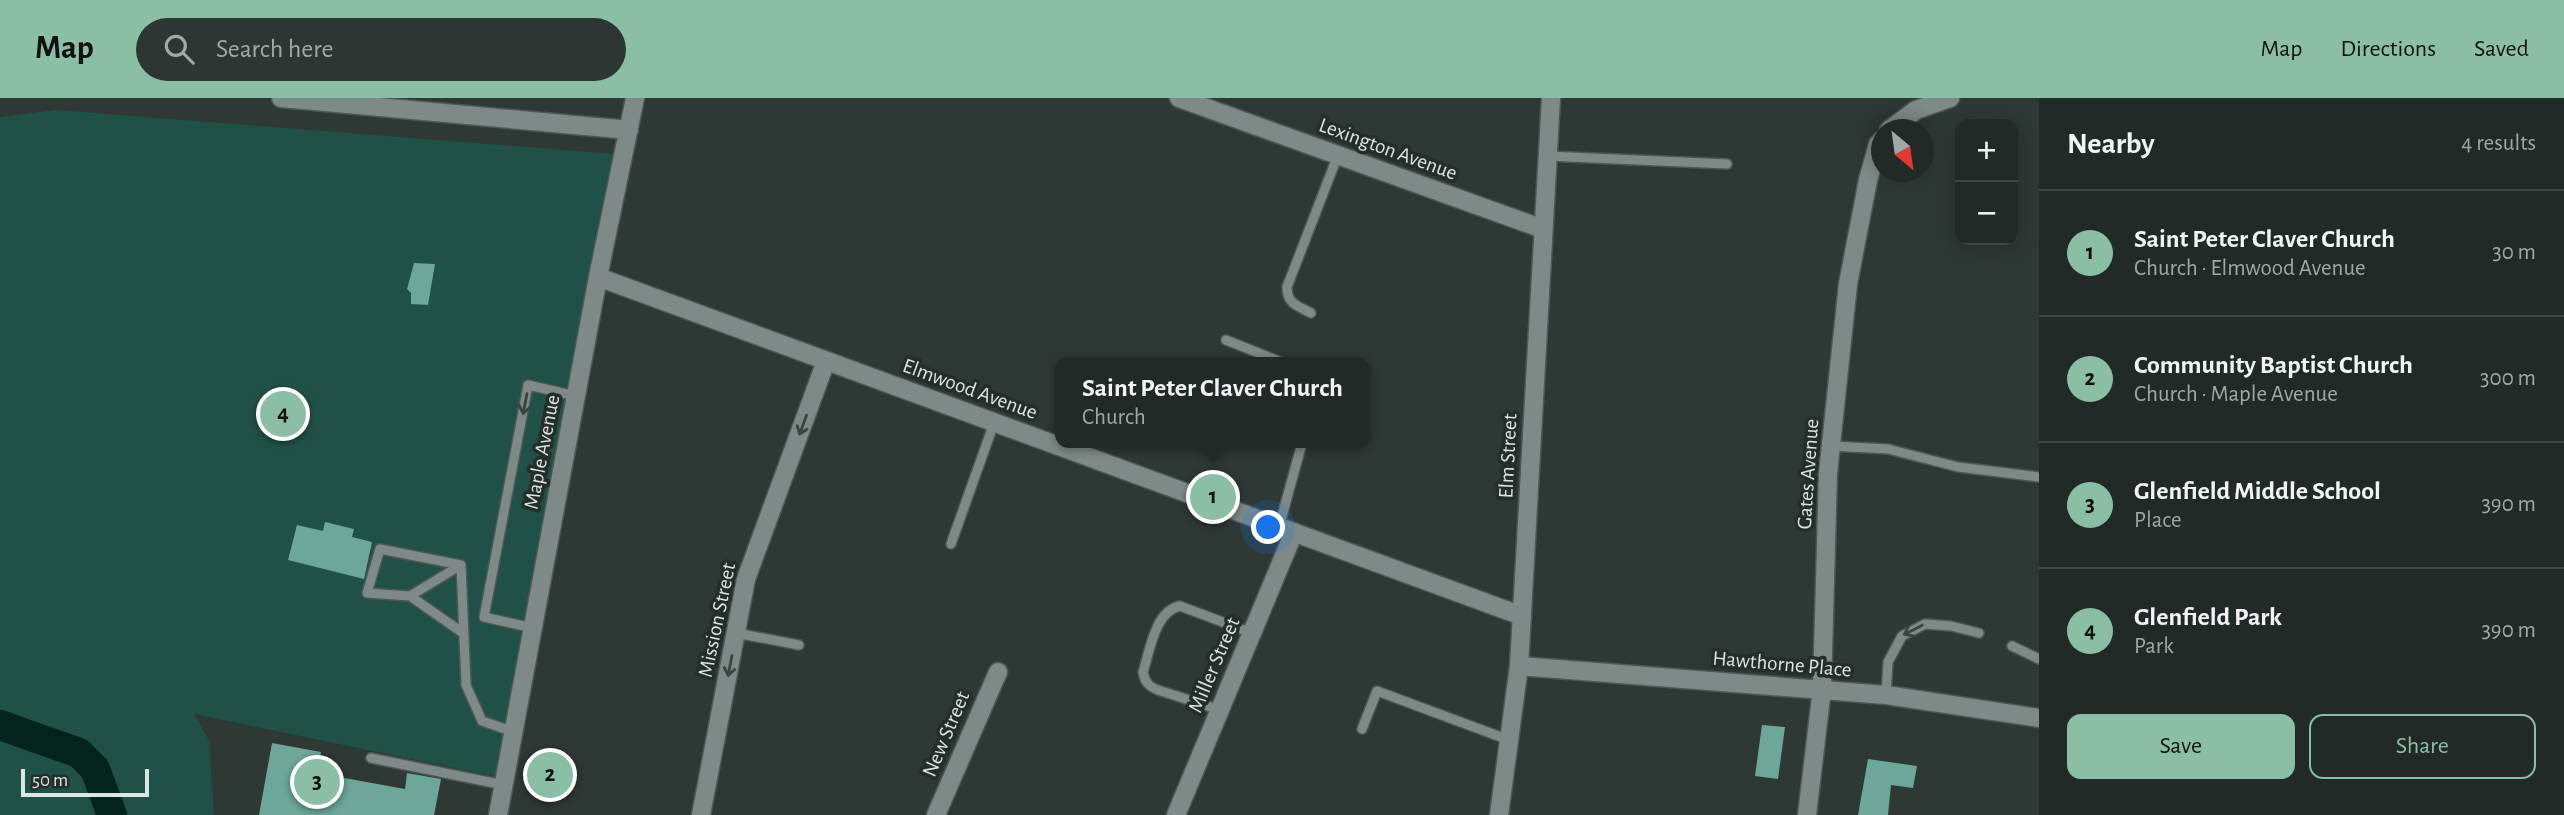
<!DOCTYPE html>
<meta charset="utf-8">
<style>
body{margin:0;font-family:"Alegreya Sans",sans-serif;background:#2e3634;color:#f1f3f6}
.controls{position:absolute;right:21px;top:21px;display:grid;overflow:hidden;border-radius:14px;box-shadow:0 4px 18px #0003}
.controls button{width:63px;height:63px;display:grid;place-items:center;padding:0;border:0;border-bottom:2px solid #3f4645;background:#222a28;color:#f1f3f6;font:35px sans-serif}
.compass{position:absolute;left:1871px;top:21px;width:63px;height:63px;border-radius:50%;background:#222a28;box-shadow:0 4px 18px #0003;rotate:151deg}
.scale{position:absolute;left:21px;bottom:18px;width:128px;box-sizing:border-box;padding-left:7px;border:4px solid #dde4e2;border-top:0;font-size:19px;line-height:24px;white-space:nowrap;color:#dde4e2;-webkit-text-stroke:5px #242e2b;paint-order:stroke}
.you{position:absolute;left:1269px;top:430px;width:24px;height:24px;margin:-18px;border:5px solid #fff;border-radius:50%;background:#1a73e8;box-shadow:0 0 0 10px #1a73e833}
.badge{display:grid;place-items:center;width:46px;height:46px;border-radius:50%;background:#8abfa5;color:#111;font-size:23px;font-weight:700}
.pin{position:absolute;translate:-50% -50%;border:4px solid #fff;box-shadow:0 2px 7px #0006}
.popup{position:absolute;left:1055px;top:259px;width:315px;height:91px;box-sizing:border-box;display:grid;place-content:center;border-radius:14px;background:#222a28;filter:drop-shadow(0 2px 5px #0005);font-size:23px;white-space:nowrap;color:#a2a7a8}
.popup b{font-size:26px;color:#f1f3f6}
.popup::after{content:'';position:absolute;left:50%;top:100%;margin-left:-14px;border:14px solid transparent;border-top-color:#222a28}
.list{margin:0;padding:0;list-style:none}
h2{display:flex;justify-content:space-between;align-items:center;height:91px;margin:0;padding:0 28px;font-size:30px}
h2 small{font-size:23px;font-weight:400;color:#a2a7a8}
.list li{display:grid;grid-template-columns:46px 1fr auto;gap:21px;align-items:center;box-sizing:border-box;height:126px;padding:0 28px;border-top:2px solid #3f4645}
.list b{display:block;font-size:26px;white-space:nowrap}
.list p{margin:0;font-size:23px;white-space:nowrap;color:#a2a7a8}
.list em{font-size:23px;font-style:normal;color:#a2a7a8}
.actions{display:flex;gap:14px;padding:21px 28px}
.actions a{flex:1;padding:16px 0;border:2px solid #8abfa5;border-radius:14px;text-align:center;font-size:24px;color:#8abfa5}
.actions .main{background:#8abfa5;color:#111}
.icon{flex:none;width:38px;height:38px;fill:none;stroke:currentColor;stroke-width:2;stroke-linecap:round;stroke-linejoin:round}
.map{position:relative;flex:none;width:2039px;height:717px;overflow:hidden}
header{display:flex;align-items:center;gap:42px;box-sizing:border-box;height:98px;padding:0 35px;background:#8abfa5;color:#111}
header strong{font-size:33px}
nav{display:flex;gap:38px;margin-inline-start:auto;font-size:24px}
.search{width:490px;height:63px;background:#2e3634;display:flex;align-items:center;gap:18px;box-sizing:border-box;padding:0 24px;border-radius:38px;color:#a2a7a8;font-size:26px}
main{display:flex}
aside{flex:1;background:#222a28}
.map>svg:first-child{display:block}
.green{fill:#205147}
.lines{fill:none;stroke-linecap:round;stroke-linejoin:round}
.river{stroke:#03231d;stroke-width:30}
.building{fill:#6ca799}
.lane-casing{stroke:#4e5754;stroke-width:12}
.street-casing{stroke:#4e5754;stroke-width:21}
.secondary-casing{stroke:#4e5754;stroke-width:21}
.lane{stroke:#7e8a87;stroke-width:9}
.street{stroke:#7e8a87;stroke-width:18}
.secondary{stroke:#7e8a87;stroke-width:18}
.oneway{stroke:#3a4542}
.labels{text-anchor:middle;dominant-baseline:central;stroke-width:7;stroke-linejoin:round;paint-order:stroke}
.street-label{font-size:21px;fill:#dde4e2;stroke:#242e2b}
</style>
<header>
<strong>Map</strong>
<div class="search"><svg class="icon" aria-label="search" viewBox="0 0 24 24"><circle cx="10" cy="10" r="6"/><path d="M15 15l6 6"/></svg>Search here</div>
<nav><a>Map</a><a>Directions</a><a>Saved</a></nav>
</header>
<main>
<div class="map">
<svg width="2039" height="717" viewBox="0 0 2039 717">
<rect width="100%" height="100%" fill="#2e3835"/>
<path class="green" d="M57,12L615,56L499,679L194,616L209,642L214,717H0V19Z"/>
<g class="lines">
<path class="river" d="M0,627L79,655L95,671L112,717"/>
</g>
<path class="building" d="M414,165L435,166L428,207L411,206V195L407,191Z
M325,424L354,431L352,439L372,444L364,481L288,462L297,427L323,433Z
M1762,627L1785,629L1778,681L1755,678Z
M272,645L321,654L317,675L405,691L407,675L441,681L434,717H259Z
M1868,661L1917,668L1913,690L1891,687L1888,717H1858Z"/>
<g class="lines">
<g class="lane-casing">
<path id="lane" d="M1547,58L1727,66
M1311,215C1298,208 1287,206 1287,189L1338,57
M1226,242L1281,264
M1831,348L1888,351L1958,369L2039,379
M1279,429L1302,345
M951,446L994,325
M380,451L461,467L410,498L367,495Z
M461,467L466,587L482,623L514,634
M410,498L463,535
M533,530L484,519L528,287L576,298
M736,535L799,547
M2012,548L2039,561
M1886,597L1888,564L1902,538L1925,526L1951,528L1979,535
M1220,612L1158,592C1148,588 1145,584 1143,574C1150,552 1155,513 1180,508L1252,535
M1362,631L1377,593L1509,642
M371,660L504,687"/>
</g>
<g class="street-casing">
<path id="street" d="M281,0L629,32
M1179,0L1543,131
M1889,32L1916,12L1950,0
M598,179L1522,518
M1519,568L1886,597L2039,620
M498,717L598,179L635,0
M701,717L746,481L826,263
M936,717L998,574
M1176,717L1294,434
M1807,717L1822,591L1828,375L1848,186L1868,82L1878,46L1882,42"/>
</g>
<g class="secondary-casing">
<path id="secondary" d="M1499,717L1519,568L1551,0"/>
</g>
<use href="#lane" class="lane"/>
<use href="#street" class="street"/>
<use href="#secondary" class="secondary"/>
</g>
<defs><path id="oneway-shaft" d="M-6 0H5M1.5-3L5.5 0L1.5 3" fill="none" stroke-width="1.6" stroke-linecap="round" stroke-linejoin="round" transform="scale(1.75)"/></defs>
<g class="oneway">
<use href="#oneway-shaft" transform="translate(525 306) rotate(101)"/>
<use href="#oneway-shaft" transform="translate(803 327) rotate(110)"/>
<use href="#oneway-shaft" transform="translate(1913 532) rotate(153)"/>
<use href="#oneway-shaft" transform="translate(730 568) rotate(101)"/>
</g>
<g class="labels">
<g class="street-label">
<text transform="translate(1388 51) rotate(20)">Lexington Avenue</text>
<text transform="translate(970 291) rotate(20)">Elmwood Avenue</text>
<text transform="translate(542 354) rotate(-79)">Maple Avenue</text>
<text transform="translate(1508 358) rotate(-87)">Elm Street</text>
<text transform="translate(1808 376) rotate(-86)">Gates Avenue</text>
<text transform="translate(717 522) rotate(-78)">Mission Street</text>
<text transform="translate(1782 566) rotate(5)">Hawthorne Place</text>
<text transform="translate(1214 567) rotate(-67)">Miller Street</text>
<text transform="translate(946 636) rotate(-67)">New Street</text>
</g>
</g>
</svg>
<div class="controls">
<button>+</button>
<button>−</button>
</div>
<svg class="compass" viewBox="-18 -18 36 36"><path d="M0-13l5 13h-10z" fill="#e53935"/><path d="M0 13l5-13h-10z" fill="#a2a7a8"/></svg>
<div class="scale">50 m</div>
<div class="you"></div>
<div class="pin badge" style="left:1213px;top:399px">1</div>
<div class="popup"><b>Saint Peter Claver Church</b>Church</div>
<div class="pin badge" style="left:550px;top:677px">2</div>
<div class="pin badge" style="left:317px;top:684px">3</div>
<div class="pin badge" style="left:283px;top:316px">4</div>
</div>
<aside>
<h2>Nearby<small>4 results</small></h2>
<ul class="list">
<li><span class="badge">1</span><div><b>Saint Peter Claver Church</b><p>Church · Elmwood Avenue</p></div><em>30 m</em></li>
<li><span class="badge">2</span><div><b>Community Baptist Church</b><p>Church · Maple Avenue</p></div><em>300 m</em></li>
<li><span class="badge">3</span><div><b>Glenfield Middle School</b><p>Place</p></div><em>390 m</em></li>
<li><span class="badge">4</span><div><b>Glenfield Park</b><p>Park</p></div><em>390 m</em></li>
</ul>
<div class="actions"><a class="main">Save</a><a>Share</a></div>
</aside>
</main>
